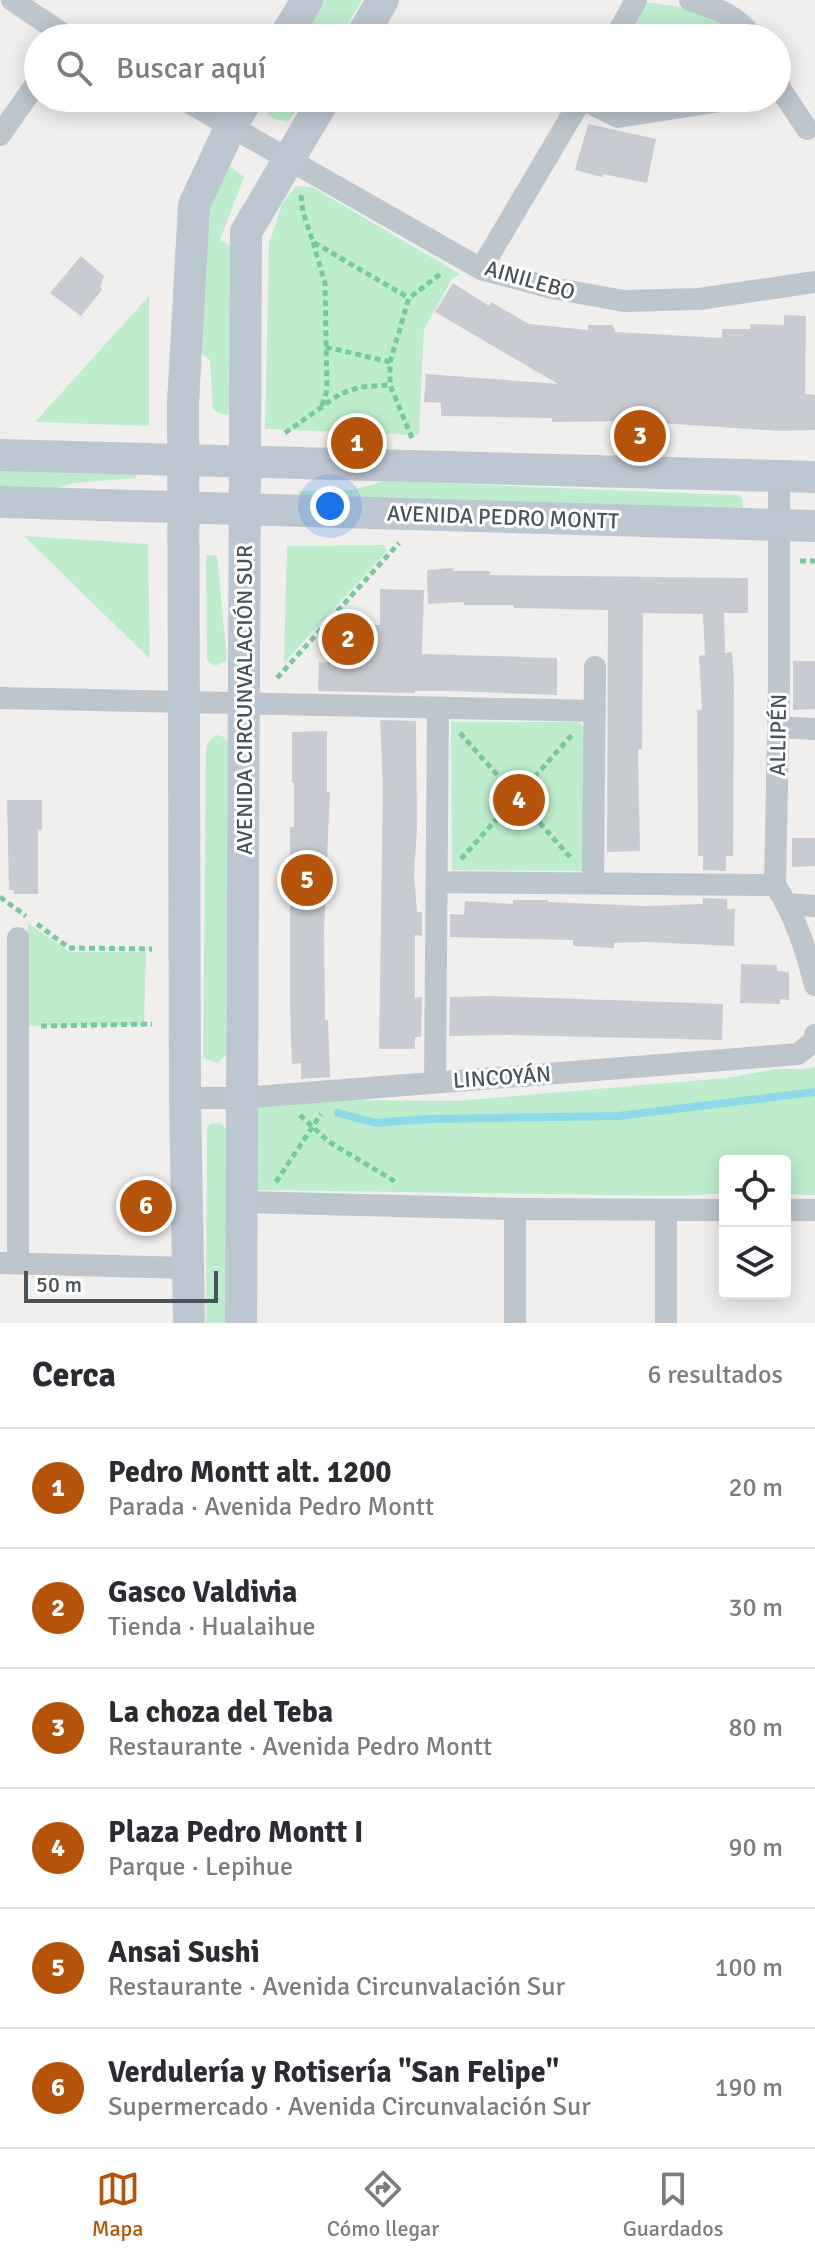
<!DOCTYPE html>
<html lang="es">
<meta charset="utf-8">
<style>
body{margin:0;font-family:Signika,sans-serif;background:#f2f2f3;color:#2b2b33}
.controls{position:absolute;right:24px;bottom:24px;display:grid;overflow:hidden;border-radius:8px;box-shadow:0 4px 20px #0003}
.controls button{width:72px;height:72px;display:grid;place-items:center;padding:0;border:0;border-bottom:2px solid #e1e1e2;background:#fff;color:#2b2b33;font:40px sans-serif}
.scale{position:absolute;left:24px;bottom:20px;width:194px;box-sizing:border-box;padding-left:8px;border:4px solid #47525b;border-top:0;font-size:22px;line-height:28px;white-space:nowrap;color:#47525b;-webkit-text-stroke:6px #fff;paint-order:stroke}
.you{position:absolute;left:330px;top:506px;width:28px;height:28px;margin:-20px;border:6px solid #fff;border-radius:50%;background:#1a73e8;box-shadow:0 0 0 12px #1a73e833}
.badge{display:grid;place-items:center;width:52px;height:52px;border-radius:50%;background:#b45309;color:#fff;font-size:26px;font-weight:700}
.pin{position:absolute;translate:-50% -50%;border:4px solid #fff;box-shadow:0 2px 8px #0006}
.list{margin:0;padding:0;list-style:none}
h2{display:flex;justify-content:space-between;align-items:center;height:104px;margin:0;padding:0 32px;font-size:34px}
h2 small{font-size:26px;font-weight:400;color:#7c7c81}
.list li{display:grid;grid-template-columns:52px 1fr auto;gap:24px;align-items:center;box-sizing:border-box;height:120px;padding:0 32px;border-top:2px solid #e1e1e2}
.list b{display:block;font-size:30px;white-space:nowrap}
.list p{margin:0;font-size:26px;white-space:nowrap;color:#7c7c81}
.list em{font-size:26px;font-style:normal;color:#7c7c81}
.icon{flex:none;width:44px;height:44px;fill:none;stroke:currentColor;stroke-width:2;stroke-linecap:round;stroke-linejoin:round}
.map{position:relative;flex:none;width:815px;height:1323px;overflow:hidden}
.search{position:absolute;background:#fff;box-shadow:0 4px 20px #0003;left:24px;right:24px;top:24px;height:88px;display:flex;align-items:center;gap:20px;box-sizing:border-box;padding:0 28px;border-radius:44px;color:#7c7c81;font-size:30px}
.sheet{height:824px;background:#fff}
nav{display:flex;justify-content:space-around;align-items:center;box-sizing:border-box;height:112px;border-top:2px solid #e1e1e2;background:#fff;font-size:22px;color:#7c7c81}
nav a{display:grid;justify-items:center;gap:4px}
nav .on{color:#b45309}
.map>svg:first-child{display:block}
.green{fill:#beedce}
.lines{fill:none;stroke-linecap:round;stroke-linejoin:round}
.stream{stroke:#8dd9e8;stroke-width:8}
.building{fill:#c8cbd1}
.path{stroke:#77ca9e;stroke-width:5;stroke-dasharray:6 4;stroke-linecap:butt}
.minor{stroke:#bdc6cd;stroke-width:22}
.secondary{stroke:#bdc7d2;stroke-width:32}
.labels{text-anchor:middle;dominant-baseline:central;stroke-width:6;stroke-linejoin:round;paint-order:stroke}
.street-label{font-size:22px;fill:#47525b;stroke:#fff}
</style>
<div class="map">
<svg width="815" height="1323" viewBox="0 0 815 1323">
<rect width="100%" height="100%" fill="#f1eeee"/>
<path class="green" d="M322,0H362L339,38H299Z
M645,2C686,7 713,12 747,38H626Z
M275,98H303L288,122L274,119L267,114Z
M231,167L244,177L220,240L234,247L238,407L227,415L218,413L213,409L210,360L200,353L201,226L224,169Z
M296,186L312,187L460,274L452,279L424,329L419,435L265,429L269,243L282,204Z
M149,296V426L35,422Z
M137,469L136,478L74,483L34,495L0,493V470Z
M385,481L737,495L743,499V508L737,511L298,499L299,491L353,490Z
M24,536L148,544L150,659Z
M384,545L387,551L284,663L287,546Z
M206,555H217L227,660L215,666L207,661Z
M451,722H578L587,730L588,871L452,870Z
M215,735L222,736L228,742L226,1055L218,1063L203,1058L206,746Z
M28,923L70,952H146L144,1025L24,1026Z
M815,1067V1195L785,1194V1161H725V1193L680,1196L256,1190L255,1105L340,1100L456,1101L726,1078L777,1069H803Z
M212,1123H220L228,1130L226,1323H206L207,1127Z"/>
<g class="lines">
<path class="stream" d="M338,1113L376,1123L429,1119L618,1116L815,1092"/>
</g>
<path class="building" d="M588,124L656,139L647,183L603,174L602,177L575,170Z
M81,256L104,276L100,287L102,290L81,316L50,293Z
M453,283L489,306L491,302L529,324L588,330V325H613L615,332L722,338V329H750V324L784,325V315L806,316L805,394L815,395V430L779,431L631,421L552,422V418L441,416V403L424,402L426,374L558,384L435,312Z
M453,568V571H490V575L748,578V613H724L725,653L732,652L734,683L733,856H726V871L703,870V856H698L697,710H702L699,656L705,655L703,614L643,613L642,749H638L640,851L607,852L608,610L514,608V605H464V602L428,604L427,570Z
M380,589L424,590L422,654L557,658V695L452,691H415V693L318,691L319,662L327,663L328,634H350L353,625H380Z
M793,661H815V709L793,710Z
M380,720L416,721L417,830L414,874L417,912H422V936L415,935V998L422,997L421,1037H415V1049H379L383,786Z
M327,731V792H330L329,813L324,932L325,1020H328L330,1077L301,1079V1063L292,1064L290,1006V827H294V783H292V732Z
M7,800H42V830H38V894H14V890H9Z
M792,838H815V866L792,867Z
M703,898L727,899V909H735L734,946L646,942L614,943V948L573,946V940L450,937V914L464,915L465,901L513,904V900H548V902L645,906L703,904Z
M741,964L777,965V971L789,972V1000L780,999V1004L740,1003Z
M490,996L723,1004L722,1040L507,1035L449,1036L450,997Z"/>
<g class="lines">
<path class="path" d="M301,195L303,212L313,242L409,298
M313,242L325,283L327,390L321,409
M326,347L390,362
M285,433L340,394L360,387L390,385
M412,438L390,385V362L409,298L443,272
M800,561H815
M277,678L399,543
M460,733L570,857
M461,859L572,735
M0,897L26,916
M37,924L69,948L152,949
M41,1026L152,1024
M300,1115L329,1142L396,1182
M276,1182L321,1114"/>
<path class="minor" d="M12,0L69,38
M690,0C717,9 736,14 753,38
M615,38L636,0
M777,80L781,90L807,129
M181,98L481,269L552,288L624,301L699,299L815,282
M582,99L618,117L740,98
M0,135L38,81
M481,269L582,98
M779,476V683L775,885C795,915 806,950 815,985
M0,698L595,711
M778,727L815,729
M437,882L775,885
M593,883L595,667
M788,904L815,906
M18,938V1263
M435,1082L438,708
M185,1098H242L798,1054L814,1041L815,1035
M241,1202L515,1209L725,1210
M785,1210H815
M666,1211V1323
M0,1263L188,1268
M515,1323V1209"/>
<path class="secondary" d="M284,38L307,0
M360,38L383,0
M0,455L815,477
M0,502L815,526
M189,1323L185,1098L183,403L194,205L231,126L248,98
M241,1323L246,232L325,98"/>
</g>
<g class="labels">
<g class="street-label">
<text transform="translate(530 280) rotate(16)">AINILEBO</text>
<text transform="translate(503 517) rotate(2)">AVENIDA PEDRO MONTT</text>
<text transform="translate(244 700) rotate(-90)">AVENIDA CIRCUNVALACIÓN SUR</text>
<text transform="translate(778 735) rotate(-89)">ALLIPÉN</text>
<text transform="translate(502 1077) rotate(-4)">LINCOYÁN</text>
</g>
</g>
</svg>
<div class="controls">
<button><svg class="icon" aria-label="locate" viewBox="0 0 24 24"><circle cx="12" cy="12" r="6"/><path d="M12 2v4M12 18v4M2 12h4M18 12h4"/></svg></button>
<button><svg class="icon" aria-label="layers" viewBox="0 0 24 24"><path d="M12 4l9 5-9 5-9-5zM3 14l9 5 9-5"/></svg></button>
</div>
<div class="scale">50 m</div>
<div class="you"></div>
<div class="pin badge" style="left:357px;top:443px">1</div>
<div class="pin badge" style="left:348px;top:639px">2</div>
<div class="pin badge" style="left:640px;top:436px">3</div>
<div class="pin badge" style="left:519px;top:800px">4</div>
<div class="pin badge" style="left:307px;top:880px">5</div>
<div class="pin badge" style="left:146px;top:1206px">6</div>
<div class="search"><svg class="icon" aria-label="search" viewBox="0 0 24 24"><circle cx="10" cy="10" r="6"/><path d="M15 15l6 6"/></svg>Buscar aquí</div>
</div>
<section class="sheet">
<h2>Cerca<small>6 resultados</small></h2>
<ul class="list">
<li><span class="badge">1</span><div><b>Pedro Montt alt. 1200</b><p>Parada · Avenida Pedro Montt</p></div><em>20 m</em></li>
<li><span class="badge">2</span><div><b>Gasco Valdivia</b><p>Tienda · Hualaihue</p></div><em>30 m</em></li>
<li><span class="badge">3</span><div><b>La choza del Teba</b><p>Restaurante · Avenida Pedro Montt</p></div><em>80 m</em></li>
<li><span class="badge">4</span><div><b>Plaza Pedro Montt I</b><p>Parque · Lepihue</p></div><em>90 m</em></li>
<li><span class="badge">5</span><div><b>Ansai Sushi</b><p>Restaurante · Avenida Circunvalación Sur</p></div><em>100 m</em></li>
<li><span class="badge">6</span><div><b>Verdulería y Rotisería &quot;San Felipe&quot;</b><p>Supermercado · Avenida Circunvalación Sur</p></div><em>190 m</em></li>
</ul>
</section>
<nav>
<a class="on"><svg class="icon" aria-label="map" viewBox="0 0 24 24"><path d="M3 6l6-2 6 2 6-2v14l-6 2-6-2-6 2zM9 4v14M15 6v14"/></svg>Mapa</a>
<a><svg class="icon" aria-label="directions" viewBox="0 0 24 24"><path d="M12 3l9 9-9 9-9-9zM9 14v-3h6M13 9l2 2-2 2"/></svg>Cómo llegar</a>
<a><svg class="icon" aria-label="saved" viewBox="0 0 24 24"><path d="M7 4h10v16l-5-4-5 4z"/></svg>Guardados</a>
</nav>
